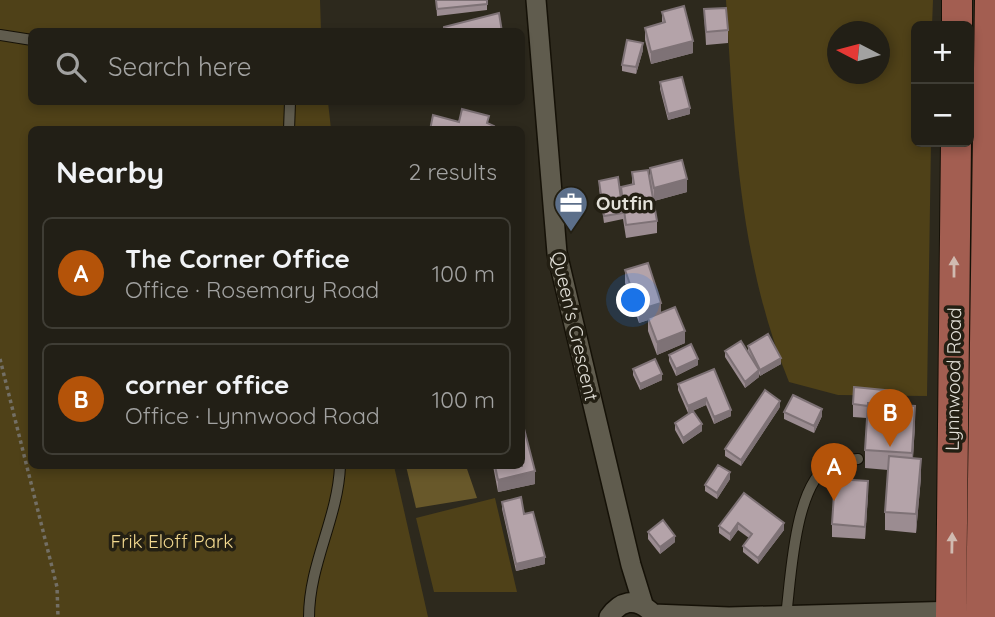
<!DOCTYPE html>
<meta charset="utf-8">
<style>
body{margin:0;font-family:Quicksand,sans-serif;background:#2e2c23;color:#f1f3f6}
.controls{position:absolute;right:21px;top:21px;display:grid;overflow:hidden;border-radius:10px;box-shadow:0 4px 10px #0003}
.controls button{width:63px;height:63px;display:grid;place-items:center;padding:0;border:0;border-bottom:2px solid #3f3d35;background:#221f16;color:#f1f3f6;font:35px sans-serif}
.compass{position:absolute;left:827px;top:21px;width:63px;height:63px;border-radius:50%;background:#221f16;box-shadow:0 4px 10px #0003;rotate:276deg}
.you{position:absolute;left:634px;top:301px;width:24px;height:24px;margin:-18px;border:5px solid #fff;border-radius:50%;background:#1a73e8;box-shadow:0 0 0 10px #1a73e833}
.badge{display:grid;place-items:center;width:46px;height:46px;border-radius:50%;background:#b45309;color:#fff;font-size:23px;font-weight:700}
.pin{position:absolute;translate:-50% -58px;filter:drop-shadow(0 2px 4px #0008)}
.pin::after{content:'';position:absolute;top:37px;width:24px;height:21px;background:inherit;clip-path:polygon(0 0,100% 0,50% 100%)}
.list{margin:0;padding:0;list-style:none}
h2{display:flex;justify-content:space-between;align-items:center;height:91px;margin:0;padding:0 28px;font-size:30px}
h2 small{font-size:23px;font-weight:400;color:#a2a2a1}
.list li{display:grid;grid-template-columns:46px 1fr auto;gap:21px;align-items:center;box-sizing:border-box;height:112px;margin:0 14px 14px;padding:0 14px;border:2px solid #3f3d35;border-radius:10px}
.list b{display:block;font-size:26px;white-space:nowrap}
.list p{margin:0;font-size:23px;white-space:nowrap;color:#a2a2a1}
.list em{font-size:23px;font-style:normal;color:#a2a2a1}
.icon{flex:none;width:38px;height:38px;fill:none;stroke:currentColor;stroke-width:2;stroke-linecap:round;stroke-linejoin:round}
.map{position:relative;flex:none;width:995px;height:617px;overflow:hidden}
.search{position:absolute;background:#221f16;box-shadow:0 4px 10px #0003;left:28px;top:28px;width:497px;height:77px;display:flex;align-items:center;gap:18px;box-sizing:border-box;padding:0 24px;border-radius:10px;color:#a2a2a1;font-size:26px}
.panel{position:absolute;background:#221f16;box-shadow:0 4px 10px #0003;left:28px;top:126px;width:497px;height:343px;border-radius:10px}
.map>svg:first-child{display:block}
.green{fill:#4f4118;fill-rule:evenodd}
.forest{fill:#68582a}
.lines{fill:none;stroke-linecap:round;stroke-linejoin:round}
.lane-casing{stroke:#151107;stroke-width:12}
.street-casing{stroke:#151107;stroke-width:22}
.primary-casing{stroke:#151107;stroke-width:32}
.path{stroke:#736f65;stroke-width:3.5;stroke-dasharray:3.5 3.5;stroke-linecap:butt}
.lane{stroke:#605c4e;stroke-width:10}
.street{stroke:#605c4e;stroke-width:19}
.primary{stroke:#a35e51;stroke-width:30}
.wall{fill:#9b8c91}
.shaded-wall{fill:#7e7276}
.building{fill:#b4a3a9;stroke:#7e7276;stroke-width:2}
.oneway{fill:#d0bab0}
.labels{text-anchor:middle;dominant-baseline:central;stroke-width:7;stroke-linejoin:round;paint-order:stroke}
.poi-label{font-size:19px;font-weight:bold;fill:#e3e1d9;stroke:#231f13;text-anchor:start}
.street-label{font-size:19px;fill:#e3e1d9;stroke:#231f13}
.park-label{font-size:19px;fill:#f3d98f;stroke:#231f13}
</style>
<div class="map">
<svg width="995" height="617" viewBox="0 0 995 617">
<rect width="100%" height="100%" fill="#2d291d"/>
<path class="green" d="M0,0H320L321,31L32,32V102H328L331,129L32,130V466H394L428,617H0Z
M726,0H933L932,26H916V142H931L927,396L838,395L789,382C739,261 734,129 726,0ZM838,32H880V74H838Z
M495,498L517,592H434L416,518Z"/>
<path class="forest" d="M406,466H466L477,498L416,508Z"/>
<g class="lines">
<g class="lane-casing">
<path id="lane" d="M0,35L32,40
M289,130L290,102
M786,616C791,579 794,483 831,464C838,460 850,460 858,459
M309,617C309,564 338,518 340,466"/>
</g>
<g class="street-casing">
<path id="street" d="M536,0L557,253L631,565L643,604
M653,614L729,617L960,611
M609,617C620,601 635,597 650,611"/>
</g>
<g class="primary-casing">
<path id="primary" d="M957,26V0
M951,617L956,142
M981,617L990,0"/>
</g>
<path class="path" d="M0,359L57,587L58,617"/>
<use href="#lane" class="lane"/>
<use href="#street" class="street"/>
<use href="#primary" class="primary"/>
</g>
<path class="wall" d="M436,0H487V10L437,16Z
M704,9L728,30V43L706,45Z
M662,12L693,53L651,64L645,40V28L662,23Z
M643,50L636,74L622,71V65Z
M660,82L690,114L668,120L660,89Z
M650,168L687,192L654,201L650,181Z
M632,172L657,221V233L626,238L623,219L604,223L599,188V181L621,196V187L632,185Z
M625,270L661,313L685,343L657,355L648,331V320L639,323L625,283Z
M748,346L781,364L760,376L759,374V377L745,388L725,357V351L748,352Z
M669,355L698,365L676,376L669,361Z
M633,369L662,380L640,390L633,375Z
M714,369L731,416L714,424L706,405L688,413L678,390V384Z
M853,404L894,405L915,425L913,458L921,477L916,533L885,530V512L888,470L865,468V450L867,418L853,417Z
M780,407L741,466L725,456V449Z
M784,412L822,416L814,433L784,419Z
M675,423L702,431L683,444L675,430Z
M493,466H522L535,484L498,492Z
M730,479L717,499L705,491V485Z
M744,493L784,530L758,564L743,552V546L749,538L738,530L730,541L719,533V526Z
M868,494L865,539L832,537V524Z
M502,502L524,514L545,564L516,571L502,509Z
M648,532L675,542L660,554L648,539Z"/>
<path class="shaded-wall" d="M693,41V53L651,64V52Z
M643,43V50L636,74V67Z
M690,108V114L668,120V114Z
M687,179V192L654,201V188Z
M661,303V316L639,323V310Z
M685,331V343L657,355V342Z
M781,358V364L760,376V370Z
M698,359V365L676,376V369Z
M759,370V377L745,388V382Z
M662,374V380L640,390V384Z
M706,398V405L688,413V406Z
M780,401V407L741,466V460Z
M915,406V425L912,472V453Z
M822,409V416L814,433V426Z
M731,410V416L714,424V417Z
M702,424V431L683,444V438Z
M921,459V477L916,533V514Z
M535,471V484L498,492V480Z
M730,472V479L717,499V493Z
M868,481V494L865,539V527Z
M738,523V530L730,541V534Z
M784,523V530L758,564V558Z
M675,536V542L660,554V547Z
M545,557V564L516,571V564Z"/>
<path class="building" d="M436,0H487V4L437,9Z
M684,6L693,41L651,52L645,28L665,22L662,12Z
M726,8L728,30L706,32L704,9Z
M499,13L502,32H444V27Z
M627,40L643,43L636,67L622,65Z
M682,77L690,108L668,114L660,82Z
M462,109L489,116L487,123L494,126L493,130H430L433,115L459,122Z
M682,160L687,179L654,188L650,168Z
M648,170L657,221L626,225L621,187L634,184L632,172Z
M618,177L623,213L604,216L599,181Z
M648,263L661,303L639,310L625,270Z
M675,307L685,331L657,342L648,318Z
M768,334L781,358L760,370L748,346Z
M741,341L759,370L745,382L725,351Z
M691,344L698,359L676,369L669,355Z
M655,359L662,374L640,384L633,369Z
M714,369L731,410L714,417L706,398L688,406L678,384Z
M854,387L894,391L893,405L868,403V406L853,404Z
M765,390L780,401L741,460L725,449Z
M793,395L822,409L814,426L784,412Z
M868,403L915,406L912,453L865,450Z
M693,411L702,424L683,438L675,423Z
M522,421L535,471L498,480L495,466H522Z
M889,456L921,459L916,514L885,512Z
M718,465L730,472L717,493L705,485Z
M835,479L868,481L865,527L832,524Z
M744,493L784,523L758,558L743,546L752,534L738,523L730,534L719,526Z
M521,497L524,514L533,512L545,557L516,564L502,502Z
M663,520L675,536L660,547L648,532Z"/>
<defs><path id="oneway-solid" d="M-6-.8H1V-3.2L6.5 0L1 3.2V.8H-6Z" transform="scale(1.75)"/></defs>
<g class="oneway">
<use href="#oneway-solid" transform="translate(954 267) rotate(-90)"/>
<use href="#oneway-solid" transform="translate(952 543) rotate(-89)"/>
</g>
<defs>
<g id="office-pin" transform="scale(1.75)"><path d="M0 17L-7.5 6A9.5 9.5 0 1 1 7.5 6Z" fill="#5c6f8a" stroke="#231f13"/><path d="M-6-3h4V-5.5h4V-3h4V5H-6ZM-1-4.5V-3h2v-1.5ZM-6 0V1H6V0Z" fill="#fff"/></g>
</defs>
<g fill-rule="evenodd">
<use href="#office-pin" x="571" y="203"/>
</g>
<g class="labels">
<g class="poi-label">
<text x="596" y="203">Outfin</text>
</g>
<g class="street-label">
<text transform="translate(575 326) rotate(77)">Queen's Crescent</text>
<text transform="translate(953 379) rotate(-89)">Lynnwood Road</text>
</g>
<g class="park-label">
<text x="172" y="541">Frik Eloff Park</text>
</g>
</g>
</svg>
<div class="controls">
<button>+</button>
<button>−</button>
</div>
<svg class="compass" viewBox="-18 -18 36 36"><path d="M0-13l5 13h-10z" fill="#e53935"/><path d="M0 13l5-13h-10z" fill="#a2a2a1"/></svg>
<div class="you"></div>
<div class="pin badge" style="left:834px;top:501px">A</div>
<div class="pin badge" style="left:890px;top:447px">B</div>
<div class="search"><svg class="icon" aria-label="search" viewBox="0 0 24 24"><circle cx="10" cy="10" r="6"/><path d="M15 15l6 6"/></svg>Search here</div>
<section class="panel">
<h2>Nearby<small>2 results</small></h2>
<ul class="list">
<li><span class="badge">A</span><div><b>The Corner Office</b><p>Office · Rosemary Road</p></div><em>100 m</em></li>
<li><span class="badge">B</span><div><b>corner office</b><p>Office · Lynnwood Road</p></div><em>100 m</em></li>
</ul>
</section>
</div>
